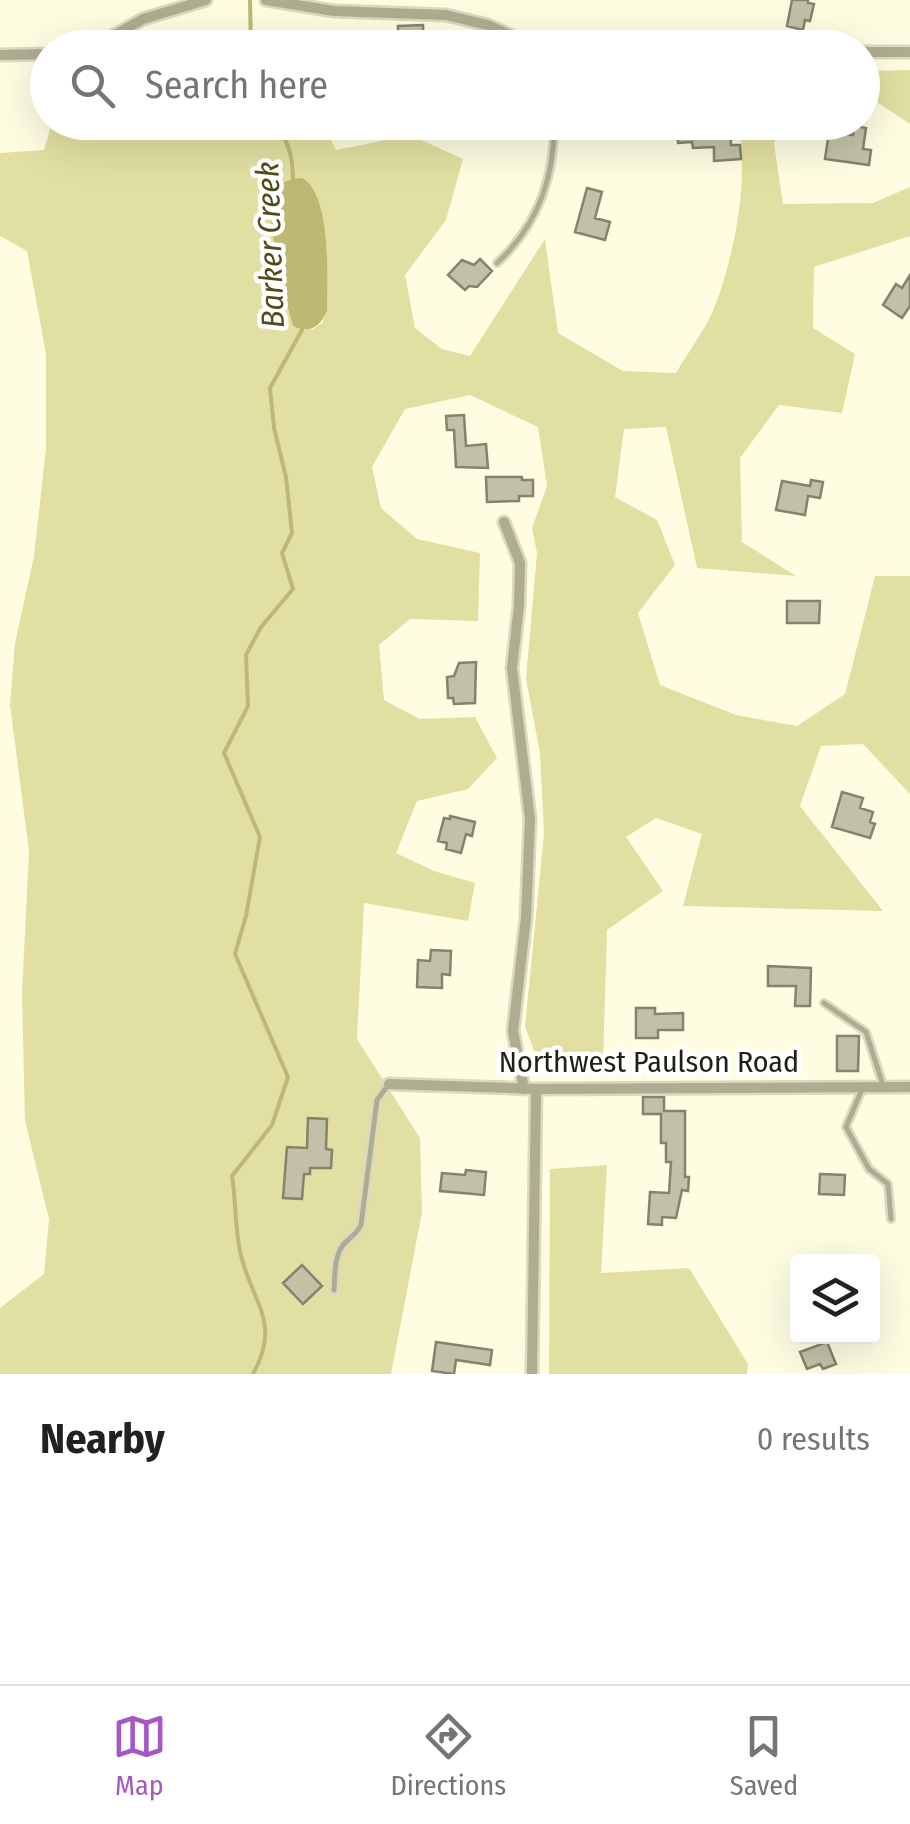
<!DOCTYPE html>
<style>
body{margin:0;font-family:"Fira Sans Condensed",sans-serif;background:#f2f2f2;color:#202124}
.controls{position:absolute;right:30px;bottom:30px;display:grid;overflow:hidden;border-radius:10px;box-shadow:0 10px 40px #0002}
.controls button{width:90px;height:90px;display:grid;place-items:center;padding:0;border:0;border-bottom:2px solid #e0e0e0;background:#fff;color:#202124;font:50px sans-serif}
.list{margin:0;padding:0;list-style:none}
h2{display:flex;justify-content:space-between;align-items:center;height:130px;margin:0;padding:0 40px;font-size:42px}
h2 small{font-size:32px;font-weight:400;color:#757577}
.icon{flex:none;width:55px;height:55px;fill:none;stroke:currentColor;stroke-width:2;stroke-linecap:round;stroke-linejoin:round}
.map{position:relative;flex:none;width:910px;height:1374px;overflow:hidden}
.search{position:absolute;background:#fff;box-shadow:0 10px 40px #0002;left:30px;right:30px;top:30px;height:110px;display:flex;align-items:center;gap:25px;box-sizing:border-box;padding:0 35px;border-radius:55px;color:#757577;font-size:38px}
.sheet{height:310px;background:#fff}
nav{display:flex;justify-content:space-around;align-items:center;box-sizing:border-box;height:140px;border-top:2px solid #e0e0e0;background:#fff;font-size:28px;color:#757577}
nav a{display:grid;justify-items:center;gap:5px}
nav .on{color:#a657c7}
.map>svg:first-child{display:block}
.green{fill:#e2dfa2;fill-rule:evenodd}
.water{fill:#bdb975}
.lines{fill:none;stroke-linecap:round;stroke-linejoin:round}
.stream{stroke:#bdb975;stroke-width:4}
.building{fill:#c2c1a8;stroke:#84836b;stroke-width:2.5}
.lane-casing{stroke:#dad9c1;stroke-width:10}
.street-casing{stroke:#dad9c1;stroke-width:15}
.lane{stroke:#aead90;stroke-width:5}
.street{stroke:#aead90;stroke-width:10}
.labels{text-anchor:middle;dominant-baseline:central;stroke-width:9;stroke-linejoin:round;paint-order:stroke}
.street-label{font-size:30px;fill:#1f1f15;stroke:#fff}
.water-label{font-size:32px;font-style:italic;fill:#504c18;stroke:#fff}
</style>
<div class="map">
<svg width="910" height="1374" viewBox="0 0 910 1374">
<rect width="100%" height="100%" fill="#fefde2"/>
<path class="green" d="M910,70V124L863,93L862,71Z
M52,122L323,123L336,150L410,135L463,159L446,220L405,275L415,328L442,349L470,356L545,239L558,333L623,371L676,373C688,352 706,329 715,306C736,249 748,183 739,123H785L774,143L783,204L873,203L910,187V236L814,267L813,328L855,354L842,413L779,405L740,458L742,542L796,576L697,568L666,427L624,429L615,497L657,520L675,565L638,613L660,685L736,715L797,726L845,694L875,576H910V794L863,744L821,746L800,806L883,911L683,906L702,834L656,818L626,837L663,891L607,930L603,1065L542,1071L525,1027L544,834L540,753L526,679L537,553L532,528L547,486L538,427L470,395L405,409L372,467L381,508L417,539L480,553L478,621L410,619L379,645L384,700L420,719L475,717L497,758L468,789L417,801L396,853L434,871L475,883L468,921L364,903L357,1039L420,1138L422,1212L391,1374H0V1308L44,1274L49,1219L25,1121L22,993L29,851L10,705L15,643L34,556L46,448V354L27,251L0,236V153L44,150ZM276,187L321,211L327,311L322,323L313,329L293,326C282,293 264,218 276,187Z
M607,1165L601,1273L689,1268L748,1364L747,1374H549L550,1169Z"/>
<path class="water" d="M302,178C332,194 327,279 327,311C320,327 310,334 293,326C285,301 263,212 274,191C280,181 291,179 302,178Z"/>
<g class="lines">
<path class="stream" d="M250,0L251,48
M272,122C289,139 293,157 293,181
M253,1374C282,1322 252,1303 241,1255C235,1233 236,1200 232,1176L272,1125L288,1077L235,954L246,916L260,837L224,753L248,706L246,655L261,627L293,589L282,553L292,533L286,477L274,428L270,388L302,330"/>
</g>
<path class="building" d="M792,0H808V3L814,4L810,21L805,20L803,30L787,26Z
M423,25L424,48H398V26Z
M730,123L731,145H740L741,159L714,161V147L693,148L692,142L678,143V125Z
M854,126L866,128L863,149L871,150L869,165L825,159L829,132L853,135Z
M587,188L602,192L595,218L610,222L605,240L575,232Z
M480,259L492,271L477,287L469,286L465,290L448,275L462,260L474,265Z
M910,275V306L902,318L883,305L896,284L902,288Z
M464,415L466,446L486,444L488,468L456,467L454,430H447L446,416Z
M486,477H522V480H533V496H519V501L487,502Z
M811,480L823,482L820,498L808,496L805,515L776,510L782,481L810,486Z
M787,601H820L819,623H787Z
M476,662L475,703L454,704L453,698H448L447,677L454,676L459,663Z
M842,792L863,798L860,808L873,812L870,822L875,824L870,838L832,827Z
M450,816L475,822L472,836L466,834L461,853L446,849L447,843L438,841L444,818L450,819Z
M431,950L451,951L450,975L442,974V988L417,987L418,960L430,961Z
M768,966L811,968L810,1006H795L796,986H768Z
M636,1008H655V1014L683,1013V1030H658V1038H636Z
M837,1036H859L858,1071H837Z
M643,1097H664V1111H685V1177H689L688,1191L682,1190L676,1218L662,1217V1225L648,1224L650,1192L669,1193L671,1162H666V1143H661V1114H643Z
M308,1118L327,1119L326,1149L332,1150L331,1168H310V1174H304L302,1199L283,1198L287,1147L307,1148Z
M466,1170L486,1172L484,1195L440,1191L442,1173L465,1175Z
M820,1174L845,1175L844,1195L819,1194Z
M302,1265L322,1286L303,1304L283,1283Z
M436,1342L492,1350L490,1365L456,1360L454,1374L432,1371Z
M827,1342L836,1364L823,1369L820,1364L807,1369L800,1352Z"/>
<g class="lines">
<g class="lane-casing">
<path id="lane" d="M497,263C537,226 555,177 554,122
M824,1003L866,1032L883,1085
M863,1087L846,1127L869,1169L888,1184L891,1219
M334,1290C335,1276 334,1257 343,1245C350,1237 356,1235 361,1225L377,1100L389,1084"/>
</g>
<g class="street-casing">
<path id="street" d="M266,0L334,11L446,15L488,25L538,48
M91,48L143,19L206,0
M862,52H910
M0,55L48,54
M504,522L520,563L519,605L512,668L530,819L526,918L513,1031L524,1089
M389,1084L536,1089L910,1087
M532,1374L536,1089"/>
</g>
<use href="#lane" class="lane"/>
<use href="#street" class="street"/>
</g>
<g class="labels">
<g class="street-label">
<text x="649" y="1062">Northwest Paulson Road</text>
</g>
<g class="water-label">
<text transform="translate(270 245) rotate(-92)">Barker Creek</text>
</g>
</g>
</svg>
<div class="controls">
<button><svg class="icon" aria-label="layers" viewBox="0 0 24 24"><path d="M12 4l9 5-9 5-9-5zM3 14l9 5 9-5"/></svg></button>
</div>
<div class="search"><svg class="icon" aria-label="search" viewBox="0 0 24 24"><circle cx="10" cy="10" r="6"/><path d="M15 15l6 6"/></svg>Search here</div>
</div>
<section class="sheet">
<h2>Nearby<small>0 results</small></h2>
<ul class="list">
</ul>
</section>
<nav>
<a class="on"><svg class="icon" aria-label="map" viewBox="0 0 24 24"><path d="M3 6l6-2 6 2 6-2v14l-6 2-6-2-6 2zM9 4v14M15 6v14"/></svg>Map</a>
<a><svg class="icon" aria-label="directions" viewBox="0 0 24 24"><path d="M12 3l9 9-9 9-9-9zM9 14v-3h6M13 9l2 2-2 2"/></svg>Directions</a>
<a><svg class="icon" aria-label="saved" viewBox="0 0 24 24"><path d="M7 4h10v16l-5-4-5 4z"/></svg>Saved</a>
</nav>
